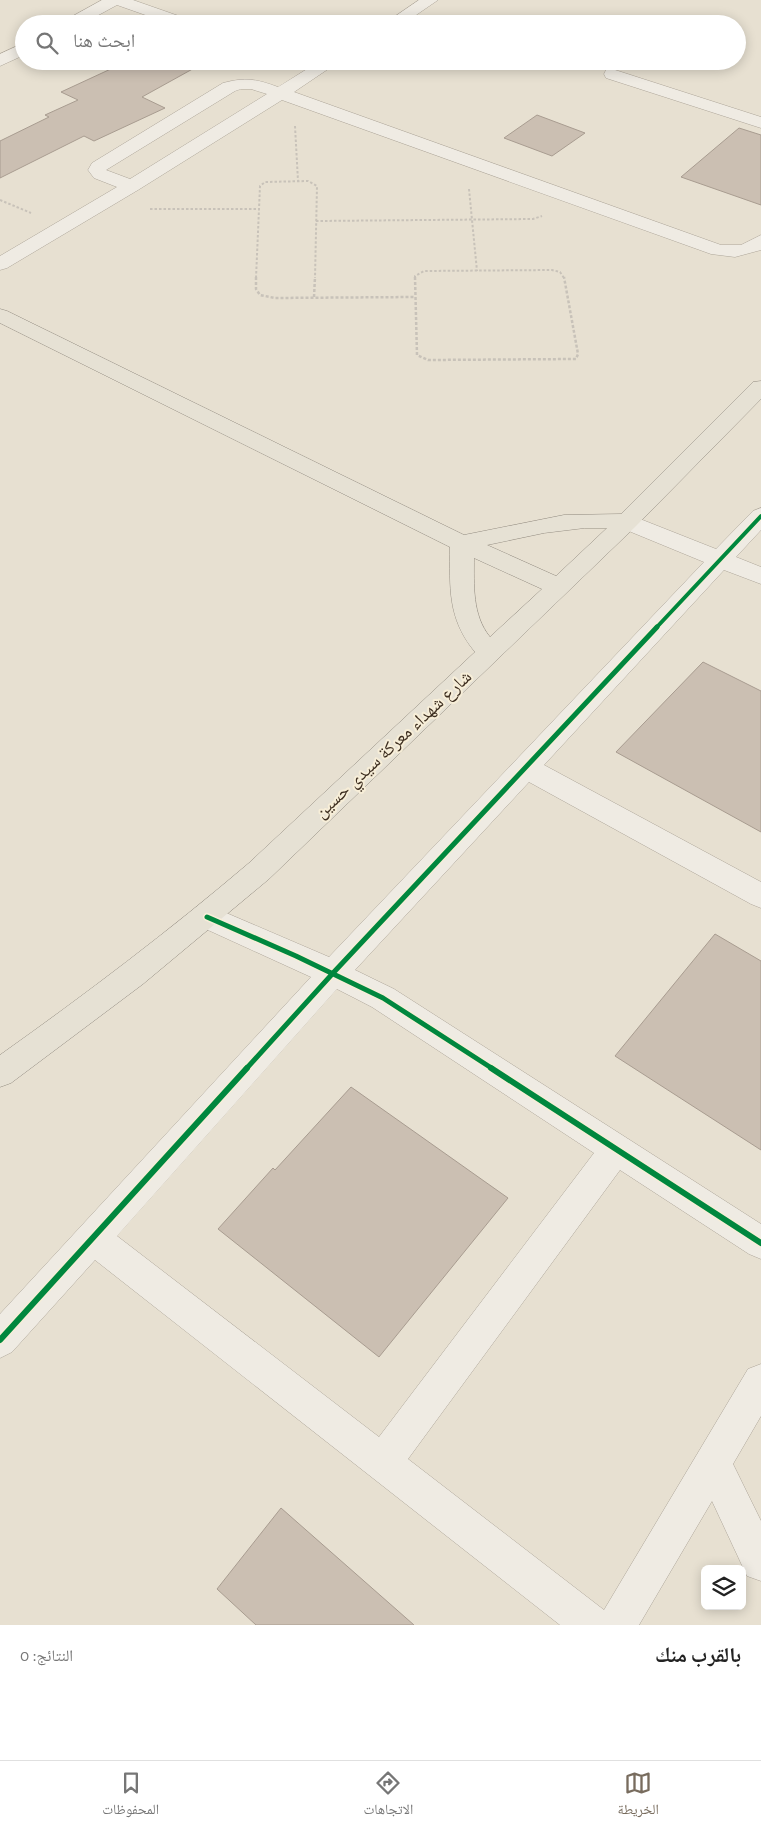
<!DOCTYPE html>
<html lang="ar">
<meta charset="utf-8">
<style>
body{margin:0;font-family:"Zilla Slab","Noto Naskh Arabic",serif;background:#f2f2f2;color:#222;direction:rtl}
.controls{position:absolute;right:15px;bottom:15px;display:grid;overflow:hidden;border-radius:8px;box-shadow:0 2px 12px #0003}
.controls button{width:45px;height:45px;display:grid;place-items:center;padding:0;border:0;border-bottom:1px solid #e0e0e0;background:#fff;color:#222;font:25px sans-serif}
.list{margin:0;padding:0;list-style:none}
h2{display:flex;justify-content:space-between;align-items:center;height:65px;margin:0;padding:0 20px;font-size:21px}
h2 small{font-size:16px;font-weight:400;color:#767676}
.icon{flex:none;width:28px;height:28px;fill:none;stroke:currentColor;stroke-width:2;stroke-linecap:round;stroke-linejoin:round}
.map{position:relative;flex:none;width:761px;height:1625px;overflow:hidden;direction:ltr}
.search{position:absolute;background:#fff;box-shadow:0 2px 12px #0003;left:15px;right:15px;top:15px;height:55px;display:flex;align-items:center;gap:12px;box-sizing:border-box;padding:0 18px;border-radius:28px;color:#767676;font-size:19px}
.sheet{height:135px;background:#fff}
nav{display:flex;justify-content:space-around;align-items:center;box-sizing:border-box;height:70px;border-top:1px solid #e0e0e0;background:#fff;font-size:14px;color:#767676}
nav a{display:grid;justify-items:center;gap:2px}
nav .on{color:#786c5e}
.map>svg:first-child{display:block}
.building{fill:#cbbfb2;stroke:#a89c90}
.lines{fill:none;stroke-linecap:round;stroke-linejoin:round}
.minor-casing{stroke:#ada599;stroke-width:1}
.major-casing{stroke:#928b80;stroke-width:1}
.path-far1{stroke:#c8c2b9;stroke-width:2;stroke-dasharray:2.5 2;stroke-linecap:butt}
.path{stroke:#c8c2b9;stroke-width:2.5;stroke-dasharray:3 2;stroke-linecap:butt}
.minor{fill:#efebe3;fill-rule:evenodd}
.major{fill:#e6e1d4;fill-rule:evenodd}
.cycleway-far2-casing{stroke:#f7eed8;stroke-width:6}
.cycleway-far1-casing{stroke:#f7eed8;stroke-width:8}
.cycleway-casing{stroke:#f7eed8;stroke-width:9}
.cycleway-far2{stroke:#00873e;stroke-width:4}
.cycleway-far1{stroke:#00873e;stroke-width:5}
.cycleway{stroke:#00873e;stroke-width:6}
.labels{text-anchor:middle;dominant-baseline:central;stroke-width:4;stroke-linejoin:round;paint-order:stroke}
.street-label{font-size:18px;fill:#3d2e20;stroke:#f7eed8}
</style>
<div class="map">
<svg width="761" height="1625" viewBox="0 0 761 1625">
<rect width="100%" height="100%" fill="#e7e0d1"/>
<path class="building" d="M128,61H207L142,97L165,108L94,141L84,136L0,178V141L49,117L45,115L78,100L61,92Z
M537,115L585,133L552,156L504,138Z
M739,128L761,135V205L681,177Z
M703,662L761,691V832L616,752Z
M715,934L761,961V1150L615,1056Z
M351,1087L508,1198L379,1357L218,1229L273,1168L275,1170Z
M281,1508L414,1625H256L217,1589Z"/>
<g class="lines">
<g class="minor-casing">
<path id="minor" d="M102,0H133L193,21L195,24H171L117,5L82,24H62L64,21Z
M419,0H438L403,24H384Z
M24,43V55L0,66V54Z
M320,61H340L294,92L721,245H741L761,235V250L735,257L711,254L282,100L138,190L7,268L0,270V256L117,187L94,178L88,170L92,163L223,83C246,77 256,79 278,87ZM241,89H251L267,94L130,179L106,170L235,91Z
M612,69L761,117V128L606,78L604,74L606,70Z
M761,508V530L736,557L761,567V584L724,570L544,765L761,882V908L751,904L529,782L355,970L394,989L761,1224V1259L749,1254L620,1170L408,1459L604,1610L748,1369L761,1364V1416L733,1464L761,1521V1581L747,1576L712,1501L639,1625H560L95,1260L12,1352L0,1358V1314L311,977L197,925L192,917L197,909L207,905L217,909L329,957L704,562L619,527L615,522L619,517L627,514L635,517L716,549L753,511ZM337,989L372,1007L594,1153L379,1437L117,1236Z"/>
</g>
<g class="major-casing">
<path id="major" d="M0,309L7,311L464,535L564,515L621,514L753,382L761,381V399L635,527L269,879L143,984L11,1083L0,1087V1055C86,994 169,931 249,863L475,652C447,618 450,587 450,547L0,323ZM585,528H607L556,576L487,545L544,533ZM474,558L542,589L490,637C472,615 474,585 474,558Z"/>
</g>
<path class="path-far1" d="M295,126L298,181
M469,189L477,271
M0,200L31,213
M150,209H259
M316,221L533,219L542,216
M256,278L260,186L265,182L308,181L317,186L315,278
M415,278V276L424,271L552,270L560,272L564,278"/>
<path class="path" d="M256,277V289L260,295L275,298L415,297
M415,277L417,355L428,360L576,359L578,354L564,277
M314,297L315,277"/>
<use href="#minor" class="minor"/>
<use href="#major" class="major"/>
<g class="cycleway-far2-casing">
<path id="cycleway-far2" d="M656,628L761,516"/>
</g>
<g class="cycleway-far1-casing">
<path id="cycleway-far1" d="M207,917L296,956L383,998L493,1069
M246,1069L334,972L657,627"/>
</g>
<g class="cycleway-casing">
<path id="cycleway" d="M491,1068L761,1243
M0,1340L247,1068"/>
</g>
<use href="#cycleway-far2" class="cycleway-far2"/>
<use href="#cycleway-far1" class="cycleway-far1"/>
<use href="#cycleway" class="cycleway"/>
</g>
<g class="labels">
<g class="street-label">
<text transform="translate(393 744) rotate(-43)">شارع شهداء معركة سيدي حسين</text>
</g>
</g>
</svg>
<div class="controls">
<button><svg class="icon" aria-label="layers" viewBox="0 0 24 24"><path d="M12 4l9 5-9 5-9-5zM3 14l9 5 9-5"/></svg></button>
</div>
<div class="search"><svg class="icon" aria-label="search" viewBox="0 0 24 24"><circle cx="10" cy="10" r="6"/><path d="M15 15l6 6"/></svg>ابحث هنا</div>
</div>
<section class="sheet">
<h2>بالقرب منك<small>النتائج: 0</small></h2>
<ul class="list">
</ul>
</section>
<nav>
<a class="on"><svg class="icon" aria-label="map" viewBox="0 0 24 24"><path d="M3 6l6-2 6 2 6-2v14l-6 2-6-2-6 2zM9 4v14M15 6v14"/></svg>الخريطة</a>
<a><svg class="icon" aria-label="directions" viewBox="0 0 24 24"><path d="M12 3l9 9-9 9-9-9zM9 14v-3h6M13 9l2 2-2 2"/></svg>الاتجاهات</a>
<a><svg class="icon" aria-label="saved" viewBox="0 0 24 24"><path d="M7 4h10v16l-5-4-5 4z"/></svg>المحفوظات</a>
</nav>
